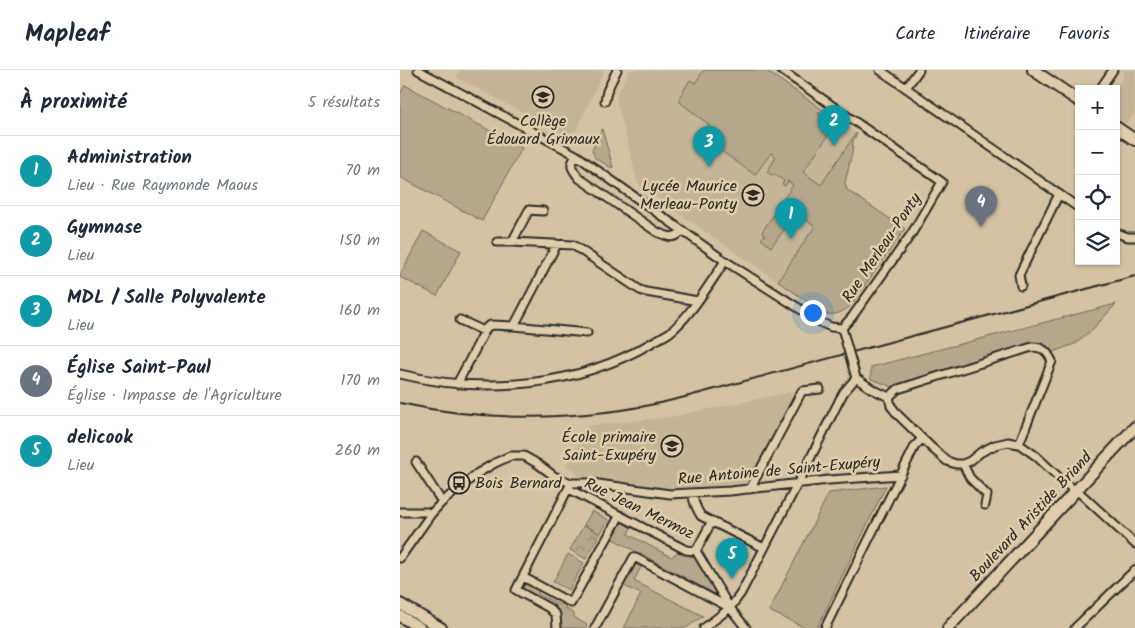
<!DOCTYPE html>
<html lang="fr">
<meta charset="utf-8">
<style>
body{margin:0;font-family:Kalam,sans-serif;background:#f2f2f3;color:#1f2937}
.controls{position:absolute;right:15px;top:15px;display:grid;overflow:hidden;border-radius:0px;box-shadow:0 1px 4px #0004}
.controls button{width:45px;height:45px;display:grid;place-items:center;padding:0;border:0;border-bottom:1px solid #e0e1e3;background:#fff;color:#1f2937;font:25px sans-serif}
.you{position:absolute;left:412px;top:242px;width:18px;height:18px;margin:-12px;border:4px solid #fff;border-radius:50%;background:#1a73e8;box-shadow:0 0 0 8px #1a73e833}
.badge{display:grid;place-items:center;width:32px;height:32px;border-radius:50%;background:#0f766e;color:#fff;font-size:16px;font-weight:700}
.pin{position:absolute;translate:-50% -41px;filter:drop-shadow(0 1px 2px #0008)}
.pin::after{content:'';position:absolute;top:26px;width:18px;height:15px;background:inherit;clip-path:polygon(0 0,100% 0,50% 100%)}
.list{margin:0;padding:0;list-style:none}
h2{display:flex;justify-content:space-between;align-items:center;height:65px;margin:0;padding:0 20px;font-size:21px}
h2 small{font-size:16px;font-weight:400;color:#747a83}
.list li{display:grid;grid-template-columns:32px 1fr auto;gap:15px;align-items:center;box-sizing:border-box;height:70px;padding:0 20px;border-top:1px solid #e0e1e3}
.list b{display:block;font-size:19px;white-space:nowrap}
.list p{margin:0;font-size:16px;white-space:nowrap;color:#747a83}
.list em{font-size:16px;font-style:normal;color:#747a83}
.icon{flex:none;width:28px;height:28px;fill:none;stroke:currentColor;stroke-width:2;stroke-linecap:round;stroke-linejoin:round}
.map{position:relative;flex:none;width:735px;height:558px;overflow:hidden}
header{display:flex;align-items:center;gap:30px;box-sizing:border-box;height:70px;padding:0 25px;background:#fff;border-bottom:1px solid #e0e1e3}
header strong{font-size:24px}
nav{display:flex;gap:28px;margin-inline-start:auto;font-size:18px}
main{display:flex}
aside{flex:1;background:#fff}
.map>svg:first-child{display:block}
.built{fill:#c4b597}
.green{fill:#b5a78c;stroke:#70695c}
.park{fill:url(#park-crowns);stroke:#70695c}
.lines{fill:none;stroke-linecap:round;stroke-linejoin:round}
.street-casing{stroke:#2b2b2b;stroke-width:11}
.secondary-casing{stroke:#2b2b2b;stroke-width:14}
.street{stroke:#dfcdaa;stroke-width:7}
.secondary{stroke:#dfcdaa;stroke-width:10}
.rail{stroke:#2b2b2b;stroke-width:2}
.street-bridge-casing{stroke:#2b2b2b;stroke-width:11;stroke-linecap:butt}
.street-bridge{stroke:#dfcdaa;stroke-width:7}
.labels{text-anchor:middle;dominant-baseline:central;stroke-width:5;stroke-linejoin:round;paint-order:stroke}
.poi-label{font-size:16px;fill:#2b2b2b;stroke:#dfcdaa;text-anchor:end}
.street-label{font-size:16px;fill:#2b2b2b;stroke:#dfcdaa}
</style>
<header>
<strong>Mapleaf</strong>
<nav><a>Carte</a><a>Itinéraire</a><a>Favoris</a></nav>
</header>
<main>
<aside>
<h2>À proximité<small>5 résultats</small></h2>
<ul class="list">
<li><span class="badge" style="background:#0f9aa8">1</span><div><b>Administration</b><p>Lieu · Rue Raymonde Maous</p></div><em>70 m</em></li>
<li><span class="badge" style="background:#0f9aa8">2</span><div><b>Gymnase</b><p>Lieu</p></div><em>150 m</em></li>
<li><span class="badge" style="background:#0f9aa8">3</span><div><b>MDL / Salle Polyvalente</b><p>Lieu</p></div><em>160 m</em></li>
<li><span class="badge" style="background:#6b7280">4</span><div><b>Église Saint-Paul</b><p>Église · Impasse de l'Agriculture</p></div><em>170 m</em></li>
<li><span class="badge" style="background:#0f9aa8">5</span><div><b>delicook</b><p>Lieu</p></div><em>260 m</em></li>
</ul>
</aside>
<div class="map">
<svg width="735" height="558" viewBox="0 0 735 558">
<defs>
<pattern id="park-crowns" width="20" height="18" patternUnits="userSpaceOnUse" patternTransform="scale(1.25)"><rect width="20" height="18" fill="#b5a78c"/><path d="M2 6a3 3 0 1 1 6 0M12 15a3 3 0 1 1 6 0" fill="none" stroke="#938873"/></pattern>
</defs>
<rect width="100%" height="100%" fill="#d4c3a2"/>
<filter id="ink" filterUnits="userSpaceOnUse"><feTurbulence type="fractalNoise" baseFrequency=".02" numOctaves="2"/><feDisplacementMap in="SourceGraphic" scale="10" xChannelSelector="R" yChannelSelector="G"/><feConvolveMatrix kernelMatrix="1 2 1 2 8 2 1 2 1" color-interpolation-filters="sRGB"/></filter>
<g filter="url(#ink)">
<path class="built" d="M60,0H204L176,61L165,65L56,7Z
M229,0H366L456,63L457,64L453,71L452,83L445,113L447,120L505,159L451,235L445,241L431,245L425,244L241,117L238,113L217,32V25Z
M725,0H735V43L726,54L716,47V19L724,6L722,4Z
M397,321L352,408L344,413L276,419L232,416L185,409L178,405L176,401L166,396L187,356L270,347Z"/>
<path class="green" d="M304,0H365L432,46L429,49L418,42L422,51V49L434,57L403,102L421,115L456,63L457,64L453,71L452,83L445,113L447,120L505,159L451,235C444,242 435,246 425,244L378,211L415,156L396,144L371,177L361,169L365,165L362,162L393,115L388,111L385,116L382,114L384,111L374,104L373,106L367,102L376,87L371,83L355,105L307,71V69L309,55L281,33L279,28L290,10L295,13Z
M5,15L122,78L82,151L0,107V24Z
M202,59L213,97L212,98L195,88L192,80Z
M23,161L61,181L37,226L0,207V205Z
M716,234L691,261L684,266L677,273L648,284L640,277L498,319L471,309V297Z
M486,416L417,558H406L369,541L429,423Z
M192,441L209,450L200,464L184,455Z
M222,452L231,458L228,464L271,487L278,482L297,489L317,525L213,469Z
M168,484L184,493L169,520L153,512Z
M233,493L241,497L234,511L303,546L286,558H224L241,524L222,515Z
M123,513H127L140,519L138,524L160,535L162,532L167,534L165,538L174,544V547L187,555L186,558H161L158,543L121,519Z"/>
<path class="park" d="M184,455L200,464L186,489L170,480Z"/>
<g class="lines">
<g class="street-casing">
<path id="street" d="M18,0L176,85L325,191L422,253L431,257L442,258
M381,0L542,112L512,163L452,247L442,258
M480,0L679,138
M506,18L519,0
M700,19L713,0
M205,31L207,21L217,0
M176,85C169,97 171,97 179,108L257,162C269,167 272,170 283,161
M143,141L129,140L112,172L173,175L240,220L246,222L298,231
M716,163L728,167H735
M97,172H112
M621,216L619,205L659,124
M60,250L84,261
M114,256L187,263
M442,258L447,276
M453,297L456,308L472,319L489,327
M0,304C84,325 178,317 253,272C258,269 264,266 269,263C290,247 310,213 325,191
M57,314L87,257L91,255L114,256L157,174
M489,327L491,336L498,345L532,378L547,391L556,394H563L570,391L581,382L595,375L608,372L619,374L636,386L666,414L681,424L735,474
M489,327L498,319L514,314L632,277C643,277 647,281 652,291L619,374
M16,392L42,432
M563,394L570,408L587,425L585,435
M169,419L286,480L296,481L330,538L346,558
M350,419L402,321L420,319
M293,423C293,432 296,438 301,446L364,478
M0,442H27L31,444
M296,481L312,451
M0,488L31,444L42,432L78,403L95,393L110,386H124L138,394L154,406L171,413H191L270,424L330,421L429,410L501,405
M123,507L171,533L220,445
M157,558L156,545L149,538L116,520L170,415
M195,558L234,487L330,538
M304,558L330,538L341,523L398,413L440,329L444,322L456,308
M425,558L510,386L515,376L522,369
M675,558L735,500"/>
</g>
<g class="secondary-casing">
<path id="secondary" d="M633,0L679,31
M716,57L735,70
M0,534L41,558
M0,546L20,558
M548,558L735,357"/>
</g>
<use href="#street" class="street"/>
<use href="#secondary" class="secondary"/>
<path class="rail" d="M0,333C67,348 138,350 206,342C234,339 262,333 289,326L735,206"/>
<g class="street-bridge-casing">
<path id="street-bridge" d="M447,276L453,297"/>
</g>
<use href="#street-bridge" class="street-bridge"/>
</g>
</g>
<defs>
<g id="school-ring" transform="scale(1.125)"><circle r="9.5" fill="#dfcdaa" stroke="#2b2b2b" stroke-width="1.5"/><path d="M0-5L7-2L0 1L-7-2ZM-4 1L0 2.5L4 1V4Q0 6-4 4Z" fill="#2b2b2b"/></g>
<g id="bus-ring" transform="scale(1.125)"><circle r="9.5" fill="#dfcdaa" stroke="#2b2b2b" stroke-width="1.5"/><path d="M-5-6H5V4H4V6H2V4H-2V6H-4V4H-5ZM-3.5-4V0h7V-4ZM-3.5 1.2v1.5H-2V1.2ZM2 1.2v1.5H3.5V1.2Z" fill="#2b2b2b"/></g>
</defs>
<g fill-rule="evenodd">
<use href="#school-ring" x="143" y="27"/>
<use href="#school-ring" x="353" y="125"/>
<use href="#school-ring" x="272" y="376"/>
<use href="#bus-ring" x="59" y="413"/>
</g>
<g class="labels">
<g class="poi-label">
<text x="143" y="51" text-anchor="middle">Collège<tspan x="143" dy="18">Édouard Grimaux</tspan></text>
<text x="337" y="116">Lycée Maurice<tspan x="337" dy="18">Merleau-Ponty</tspan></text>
<text x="256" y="367">École primaire<tspan x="256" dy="18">Saint-Exupéry</tspan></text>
<text x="75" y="413" text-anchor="start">Bois Bernard</text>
</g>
<g class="street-label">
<text transform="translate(482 178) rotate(-56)">Rue Merleau-Ponty</text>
<text transform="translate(379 401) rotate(-5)">Rue Antoine de Saint-Exupéry</text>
<text transform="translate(239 439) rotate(26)">Rue Jean Mermoz</text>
<text transform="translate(631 447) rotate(-47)">Boulevard Aristide Briand</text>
</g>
</g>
</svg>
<div class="controls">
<button>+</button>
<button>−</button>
<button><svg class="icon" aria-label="locate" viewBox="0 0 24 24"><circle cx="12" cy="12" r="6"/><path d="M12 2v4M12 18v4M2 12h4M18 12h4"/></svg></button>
<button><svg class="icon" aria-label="layers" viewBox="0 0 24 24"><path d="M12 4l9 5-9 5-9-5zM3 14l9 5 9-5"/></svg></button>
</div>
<div class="you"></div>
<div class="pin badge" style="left:391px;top:169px;background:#0f9aa8">1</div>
<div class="pin badge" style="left:434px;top:76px;background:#0f9aa8">2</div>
<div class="pin badge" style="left:309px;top:97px;background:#0f9aa8">3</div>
<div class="pin badge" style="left:581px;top:157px;background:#6b7280">4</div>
<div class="pin badge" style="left:332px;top:509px;background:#0f9aa8">5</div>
</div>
</main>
